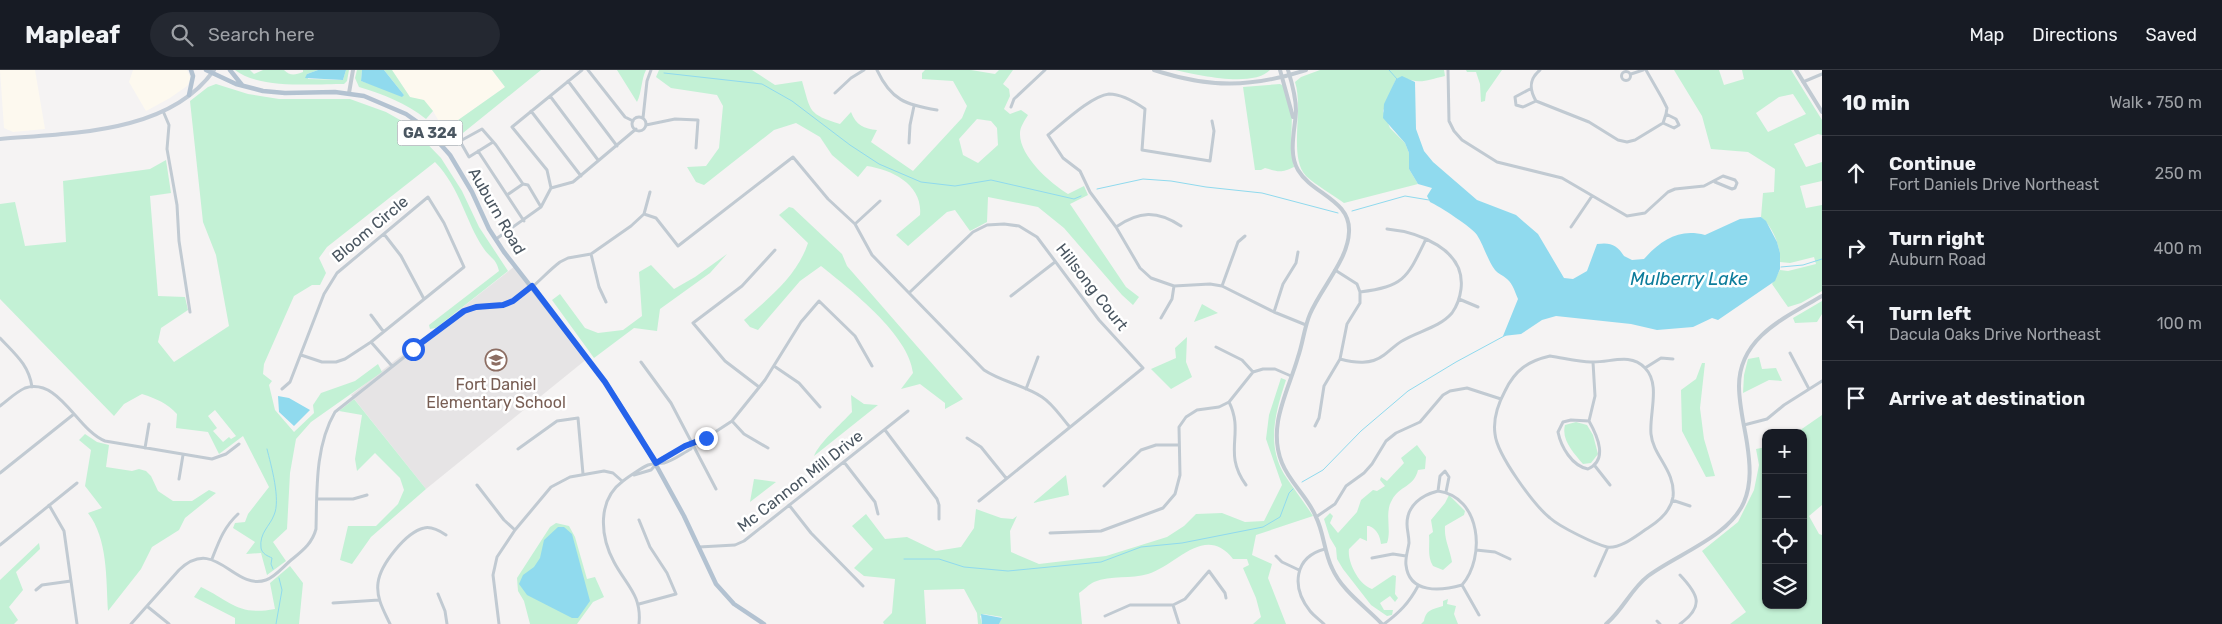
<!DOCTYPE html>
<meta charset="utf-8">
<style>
body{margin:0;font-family:Rubik,sans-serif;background:#242831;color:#f1f3f6}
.controls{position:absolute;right:15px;bottom:15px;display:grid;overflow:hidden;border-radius:10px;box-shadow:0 1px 4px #0004}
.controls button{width:45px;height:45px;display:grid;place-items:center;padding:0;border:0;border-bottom:1px solid #363941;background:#171b24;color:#f1f3f6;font:25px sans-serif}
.stop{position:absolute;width:15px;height:15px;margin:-11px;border:4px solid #2563eb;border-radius:50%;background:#fff}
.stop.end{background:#2563eb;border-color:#fff;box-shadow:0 1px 5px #0008}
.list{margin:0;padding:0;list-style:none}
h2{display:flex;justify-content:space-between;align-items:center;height:65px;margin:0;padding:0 20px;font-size:21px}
h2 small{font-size:16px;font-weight:400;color:#9ea1a6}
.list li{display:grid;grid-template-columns:32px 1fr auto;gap:15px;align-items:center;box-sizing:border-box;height:75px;padding:0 20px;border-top:1px solid #363941}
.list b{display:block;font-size:19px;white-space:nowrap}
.list p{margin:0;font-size:16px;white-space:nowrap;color:#9ea1a6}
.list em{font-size:16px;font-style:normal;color:#9ea1a6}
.icon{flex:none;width:28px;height:28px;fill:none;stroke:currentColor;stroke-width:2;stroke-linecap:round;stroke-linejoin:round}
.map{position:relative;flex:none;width:1822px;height:554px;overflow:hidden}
header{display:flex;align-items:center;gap:30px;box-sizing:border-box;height:70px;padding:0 25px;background:#171b24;border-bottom:1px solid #363941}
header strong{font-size:24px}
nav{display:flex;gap:28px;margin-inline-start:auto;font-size:18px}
.search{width:350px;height:45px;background:#242831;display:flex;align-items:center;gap:12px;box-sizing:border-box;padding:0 18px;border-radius:28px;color:#9ea1a6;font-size:19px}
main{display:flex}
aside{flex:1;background:#171b24}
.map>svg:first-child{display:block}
.commercial{fill:#fdf9ef}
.education{fill:#e6e4e5}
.green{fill:#c3f1d5;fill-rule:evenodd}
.water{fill:#90daee}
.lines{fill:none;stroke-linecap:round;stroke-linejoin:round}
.stream{stroke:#90daee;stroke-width:1}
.minor{stroke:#c1cad2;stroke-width:3}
.tertiary{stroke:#c1cad2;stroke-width:4}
.secondary{stroke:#c1cbd6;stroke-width:4}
.primary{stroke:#b3c2d1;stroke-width:4.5}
.route{stroke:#2563eb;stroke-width:6}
.labels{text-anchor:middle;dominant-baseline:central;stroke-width:5;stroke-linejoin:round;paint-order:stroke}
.shield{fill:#fff;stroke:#808990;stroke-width:1}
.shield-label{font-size:15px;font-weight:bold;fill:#4a5661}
.street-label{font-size:16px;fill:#4a5661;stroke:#fff}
.education-label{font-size:16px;fill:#785e54;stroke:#fff}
.water-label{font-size:18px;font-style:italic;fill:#0c7c9b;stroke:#fff}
</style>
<header>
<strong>Mapleaf</strong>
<div class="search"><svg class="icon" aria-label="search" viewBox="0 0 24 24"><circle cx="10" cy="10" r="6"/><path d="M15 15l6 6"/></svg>Search here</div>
<nav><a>Map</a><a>Directions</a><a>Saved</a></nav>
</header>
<main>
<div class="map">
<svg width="1822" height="554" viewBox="0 0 1822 554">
<rect width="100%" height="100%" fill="#f5f3f3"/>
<path class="commercial" d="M0,0H35L45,59L13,62L4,58Z
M133,0H187L191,9L187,16L170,28L146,41L129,12Z
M392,0H492L505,17L444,60L433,41L410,27Z"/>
<path class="education" d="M515,196L588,288L426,419L351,325Z"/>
<path class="green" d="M235,0H250L254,4L263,0H284C290,6 295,5 303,2V0H318L307,4L308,9L343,10L346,0H349L347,11L344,14C314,14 259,19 235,0Z
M357,0H362L361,11L404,25L384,0H392L410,27L424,30L433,41L426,49C406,33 383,24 359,17L355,8Z
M492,0H541L453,71L444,60L505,17Z
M617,0H646C641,10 642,22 637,32Z
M659,0H752L775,15L802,11C811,42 808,44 840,54L851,42C856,55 864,59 877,60L871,72L913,101L962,48L967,36L953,11L922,9V3L925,0H971L995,4L999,0H1013L1003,14L1009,19L1010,26L1004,39L1010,44L1021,40L1028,45C1025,50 1020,57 1020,63C1019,86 1050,113 1068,124L1084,116L1088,125L1070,134L1126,217L1139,227L1133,235L1122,225L1064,158L1038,137L988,127L987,152L970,161L955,140L947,142L908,176L896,165L920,145C923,115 893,100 867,96L858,107L832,85L820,67L796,53L774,60L704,115L696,112L687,97L706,96L719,78L723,36L717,25L671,18L656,7ZM977,49L991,51L997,58L998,75L978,93L963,85L959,69Z
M1175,0H1270C1253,18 1197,5 1175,0Z
M1320,0H1444L1445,6C1427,10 1420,15 1402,7L1396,9L1383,41L1390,58L1405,73L1409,83V99L1418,114L1344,133C1332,124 1317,116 1306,106C1288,87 1304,39 1295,12L1301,7Z
M1466,0H1502L1486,23L1485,31L1481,32L1480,14L1476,2H1467Z
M1674,0H1719L1724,15L1744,9L1742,0H1791L1822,50V65L1818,64L1794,74L1806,97L1822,92V111L1800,116L1806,138L1822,135V221L1801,233L1788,237L1772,214L1780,200L1788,201L1816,194L1814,187L1790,193L1780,192C1781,177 1773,157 1761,147L1763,123L1774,122L1775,99L1748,82L1711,79L1702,46ZM1793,24L1806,44L1768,62L1756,43L1779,27Z
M216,14L248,24L279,29H350L386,42L409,55L441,88L462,121L479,157L508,201L436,258L430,259L429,255L499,201C496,188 491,189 484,179C465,151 461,119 435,92L327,177L319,188L326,203L320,215H312L294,226L264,294L263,304L272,311L269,315L275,340L294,362L314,343L313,335L321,323L355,311L378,294L382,302L311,352L296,369L290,403L287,459L273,472L286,491L267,505L261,483L246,484L255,472L233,458L235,453L245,452L248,444L269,417L243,366L219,384L208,362L176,358L177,344C167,333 157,329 142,324L124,334L114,346L0,229V134L15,132L25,176L66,172L63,111L150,99L166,90L171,123L150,126L158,226L185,227L188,240L161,258L158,272L174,292L229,256L216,185L203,152L190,31L208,17ZM215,340L236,366L231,369L229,367L223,372L213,361L217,358L208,346Z
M1280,14L1284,16L1292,43L1291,82L1294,97C1281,103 1279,102 1265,98L1261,100H1255L1243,17Z
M789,137L793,138L842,184L847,196L963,329L945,339V333L920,314L901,319L913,303C909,265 851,220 821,196L800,211L758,260L750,257L744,250C770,227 797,206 808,173L779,145Z
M727,184L710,203L660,239L657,261L634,258L594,288L552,230L560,224L585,258L598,263L623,260L642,246L639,202L651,195L674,219L695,207Z
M1822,231V244L1817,252L1795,253L1793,248Z
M1202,234L1218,243L1194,252Z
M1187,267L1186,292L1192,307L1171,319L1151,299L1176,288L1175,278Z
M1759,287L1762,299L1776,298L1782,311L1769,310L1743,323L1744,305L1748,289Z
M1702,293H1705L1700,338L1704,369L1715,406L1706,407L1682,361L1681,320L1696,309Z
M1281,308L1286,310C1276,340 1266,374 1284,404C1293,418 1304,432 1313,446L1256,465L1252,485L1272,494L1268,508L1286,554H1253L1261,547L1256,528L1243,498L1249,495L1247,489H1233C1205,453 1176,496 1148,504C1131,509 1111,505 1094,512C1089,514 1084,520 1079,523L1082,554H999L1002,547L983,544L980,546L982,554H978L977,543L964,519L924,520L926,554H884L883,552L892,543L895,509L864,506L854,498L873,479L852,456L866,444L885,469L907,467L936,481L961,477L974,458L976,439L1001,448L1013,449L1017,446L1010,461L1011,482L1039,494L1106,486L1167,467L1184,456L1196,444L1222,443L1245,452L1264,451L1282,415L1266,369L1269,345Z
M851,325L864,334L878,335L814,386C819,373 841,354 852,342Z
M354,329L426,419L371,467L352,494L340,490L348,456H376L398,434L404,420L400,408L375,383L357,401L355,389L362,345L339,341Z
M1822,345V435L1809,446L1819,464L1822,465V554H1730L1746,542L1702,481L1738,452L1754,420L1759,395L1756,379L1766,377V535H1803V363H1796Z
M1576,352L1587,355L1593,365L1598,384L1591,393L1583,394C1574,383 1561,370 1565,355Z
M85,364L97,372L109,375L106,397L132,401L139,399L146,401L151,406L158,421L173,431H192L209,420L216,423L185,448L179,460L152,477L141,499L108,541C106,509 108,469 88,443L102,438L85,416L91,380L79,370Z
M1417,375L1426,387L1425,399L1418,400C1414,417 1399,416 1392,430C1384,443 1392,460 1387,473L1381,474C1380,466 1377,459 1369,456H1367V471L1360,468L1349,479C1347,492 1359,515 1372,519L1393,505L1396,506L1395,524L1398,528L1395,532L1390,526L1380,533L1384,540H1393L1392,545L1387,546L1371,535L1343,499L1337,489L1336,478L1330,468L1324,449L1330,443L1333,446L1330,453L1338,463L1357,442L1361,430L1373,420L1377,421L1385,416L1380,410L1381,407L1387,411L1404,393L1401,388Z
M1066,405L1069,425L1033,433Z
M754,409L776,412L750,432Z
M1449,425L1465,441L1464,445L1445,456C1444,470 1450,479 1452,492L1443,500L1433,496C1427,486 1430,477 1429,465L1433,462L1431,450L1445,433Z
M556,453L569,456L575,467L587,509L595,507L604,527L593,532L577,554H530L524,531L518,521L517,508L550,457Z
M39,473L40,479L16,502L23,520L9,537L18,550L14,554H0V510Z
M290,496L303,513L299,554H235V548L194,527L201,517C232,532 238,546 275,539L270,513Z
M1448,529L1447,534L1456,536L1454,544L1458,554H1421L1424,551C1426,539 1434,539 1443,536V531Z"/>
<path class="water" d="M318,0H346L343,10L305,8L307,4Z
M362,0H384L404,25L402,27L361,11Z
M1402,6L1415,12L1416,59L1424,81L1433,92L1477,130L1516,145L1538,164L1564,208L1573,209L1587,201L1597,174C1611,172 1617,175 1624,186L1632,190L1644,189C1661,170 1679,158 1705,165L1740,149L1761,147L1766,151L1777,172L1780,183V199L1775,211L1718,250L1712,248L1693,257L1657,260L1631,254L1556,246L1542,250L1521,264L1503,266L1518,229C1515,222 1513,214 1507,209C1503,205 1498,204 1495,200C1487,189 1484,176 1477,165C1473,158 1439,136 1430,132L1427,126L1432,118L1418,114L1409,99V83L1405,73L1383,48L1384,34L1396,9Z
M278,326L289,328L310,340L294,356L279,342Z
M558,457H564L572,464L590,531L578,548H572L527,525L519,514L523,505L534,497L540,488L544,470Z
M981,544L1002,548L999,554H982Z"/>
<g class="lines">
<path class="stream" d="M1389,0L1397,9
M664,3L762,14L792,31L850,75L879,94L921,112L955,116L991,110L1074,129L1081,126
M1097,119L1143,109L1171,111L1206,117L1262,123L1338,143
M1352,141L1405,126L1429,130
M1781,197L1803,195L1822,189
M267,379C271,395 281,430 274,445C270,456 259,463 261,478C262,484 268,486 272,488L271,494L273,499
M1302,412L1323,400L1361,361L1408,321L1456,292L1506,265
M904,489H939L964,497L1008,501L1101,492L1141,477L1182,473L1263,457L1280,447L1289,423L1293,419
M276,554L282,520L279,508"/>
<path class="minor" d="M588,0L625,47L633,51
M877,0C891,30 906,35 937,40
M1448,0L1449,51L1454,61L1462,70L1497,92L1562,108L1627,146L1645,143L1668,122L1675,119L1704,116L1723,106L1735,110L1737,113L1735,118L1732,119L1715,112
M1540,0C1529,9 1529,19 1536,31L1589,52L1618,70L1627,72L1635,70L1663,53L1666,44L1667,38L1662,28L1646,0
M1621.5 6a4.5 4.5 0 1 1 9 0a4.5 4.5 0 1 1-9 0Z
M1631,4L1643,0
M568,11L617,76
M1803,12L1822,4
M1530,19L1515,27L1516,35L1523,37L1536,31
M835,23L851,8L864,0
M550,26L598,90
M1011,37L1014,29L1045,0
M163,41L169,55L167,79L177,135L179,171L190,242
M531,41L581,106
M632 54a7 7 0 1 1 14 0a7 7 0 1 1-14 0Z
M643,48L647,11L651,0
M1212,51L1214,61L1210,91L1142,80L1145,39C1135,32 1122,24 1109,24C1091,26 1063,53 1048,65L1063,88L1080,101L1090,122L1116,157L1140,198L1151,208L1174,216L1210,214L1222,216L1274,242L1306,255
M1663,53L1674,58L1679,55L1676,49L1666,44
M646,55L675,49L698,50L696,78
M493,72L469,87L461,73L462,70L482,59L496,75L523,114L528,115L541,137
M909,73L910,55L914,36
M478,81L524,151
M551,118L547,100L512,57L582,0
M507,125L523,114
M644,144L656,148L678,176L793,87L828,129L855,154L872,185L984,300C1002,312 1024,315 1042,327C1053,334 1061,347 1069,356
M855,154L880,131
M1116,157C1139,141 1157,140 1181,156
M1571,157L1592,126
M384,164L401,186L424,229
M496,169L541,137L551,118L573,112L636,59
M591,184L599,217L606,232
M1222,216L1238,172L1245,166
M910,222L973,162L987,155L1004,154L1019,156L1037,167L1099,250L1143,298L979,431
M1360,222C1405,216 1407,208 1426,169
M1011,226L1055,192
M1459,229L1478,237
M1274,242L1283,214L1296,193L1298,182
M371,245L383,261
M1161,248L1172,229L1174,216
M0,268C15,284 29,295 32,317
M371,272L392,296
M1216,277L1242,290L1253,302
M1790,283L1809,319
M1550,286C1564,288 1578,292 1591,292C1610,293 1630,282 1645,298C1661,314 1649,344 1651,364C1653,386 1676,401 1673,427C1671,441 1659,451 1648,458C1637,465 1621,479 1607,477C1595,474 1560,457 1550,448C1534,435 1497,385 1495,364C1493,350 1498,334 1505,321C1515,300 1528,291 1550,286Z
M1340,289C1355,293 1371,295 1384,285C1390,281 1395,275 1402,271C1418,261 1439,258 1452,243C1457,236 1460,227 1461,219C1466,179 1418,162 1387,159
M641,292L671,333L716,419
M774,296L799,313L820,337
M1645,298L1661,288L1673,289
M759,317L725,291L693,253L742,216L775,180
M282,319L290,312L324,224L337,203L428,127L444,153L464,197L371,272L345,289L336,292H322L301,285
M1026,319L1038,287
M1229,332C1245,364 1222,382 1246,415
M0,336C8,330 16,322 25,318C59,307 77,360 105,371L212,389L226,384L239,374
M732,351L744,364L768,378
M1589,351C1598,367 1608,390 1588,399C1572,396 1561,377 1558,362L1563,352L1571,350L1589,351L1595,326L1593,292
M1744,355L1767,349L1784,335L1822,311
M1315,356L1319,348L1324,316L1340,289L1347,254L1360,233V222L1357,214L1335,200
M885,360L937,429L939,435V449
M967,368L981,377L1006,408
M145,378L149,354
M518,379L557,351L578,348L583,404
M844,392L875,432L878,444
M1595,396L1610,415
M0,403L74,344
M634,405L651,400L662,388L706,368L732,351L765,310L801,252L819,231L855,266L872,296
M179,409L183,385
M477,415L504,450L515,460
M1104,416L1141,380L1156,375H1178
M1438,421C1481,427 1486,487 1462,515C1441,521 1409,524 1406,495C1405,488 1408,480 1409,473C1409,466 1407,460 1407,454C1407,435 1422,425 1438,421Z
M1438,421L1440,406L1445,401L1449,407L1446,422
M317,429H353L367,425
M1672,430L1690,436
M49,435L64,461L77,554
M789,435L811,463L863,516
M1316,447L1335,434L1346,416L1364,403L1372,394L1386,371L1396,363L1420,352L1443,325L1450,321L1467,318L1501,329
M1050,463L1101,461L1163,438L1175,424L1180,405L1179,357L1186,347L1197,340L1219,337L1229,332L1253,302L1263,299H1275L1291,306
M0,475L77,413
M699,477L735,475L744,471L908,341
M1476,480L1495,482L1510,489
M1276,486L1282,492L1299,500
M1372,488L1393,484L1406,486
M212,489C219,471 224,457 238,444
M1595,506L1608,477
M1462,515L1479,545
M36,520L42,515L71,511
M438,524L445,541L447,554
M333,533L379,530
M639,534L676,524L667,503L650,477L639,450
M1173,535L1179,554
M148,537L169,554
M1105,546L1130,535H1173L1185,529L1209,501L1225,523L1226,528
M1657,551L1660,554
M131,554L179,500C216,465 233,521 266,510C275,507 283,497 290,491C302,481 312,474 316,459C317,420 315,376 335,342L456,246C476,234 493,240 512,231C530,223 544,204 560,192L568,188L591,184L631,156L644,144L650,122
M390,554C384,541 376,528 378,513C380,495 406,462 424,458C432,456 440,461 446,465
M499,554L493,505L497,487L515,460L551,417L570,407L604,401L613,403L622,411
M639,554C642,525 626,515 614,492C600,466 597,430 623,411C628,407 643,397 648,395C654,393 659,394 664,393C673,391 683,383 691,379L693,374
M1324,554C1320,550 1314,546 1310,541C1291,517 1294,487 1325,479
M1384,554C1399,543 1409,533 1418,516
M1680,554C1705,536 1698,524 1680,505"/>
<path class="tertiary" d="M1154,0C1209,18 1251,18 1306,0
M1280,0L1293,47
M1288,0C1292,13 1296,27 1296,41C1295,60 1288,83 1298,100C1312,124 1351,130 1349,162C1348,190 1321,218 1310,244C1304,258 1303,273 1298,287C1288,322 1267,356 1282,393C1290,413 1308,427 1316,447C1324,463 1324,482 1332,498C1342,521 1365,536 1382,554
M1796,0L1822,42
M349,23L353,0
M1606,554C1623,540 1631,519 1648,506C1677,484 1729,467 1744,432C1752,413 1750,393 1747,373C1744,354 1739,335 1739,316C1739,267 1786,247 1822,226"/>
<path class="secondary" d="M0,69C70,63 169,64 214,0"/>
<path class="primary" d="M206,0L236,14L263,21L285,23L335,22L364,26L406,44L426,58L450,85L472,122L489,159L504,182L605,312L639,364L684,446L716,514L734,534L764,554
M230,0L242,15
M189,25L193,6L191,0"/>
</g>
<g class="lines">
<path class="route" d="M413,279L464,241L476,237L503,235L513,231L532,216L605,312L656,393L685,376L706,368"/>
</g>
<defs>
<g id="school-ring" transform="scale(1.125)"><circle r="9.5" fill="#fff" stroke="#8d6e63" stroke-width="1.5"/><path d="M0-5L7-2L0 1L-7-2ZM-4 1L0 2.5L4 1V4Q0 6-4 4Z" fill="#8d6e63"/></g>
</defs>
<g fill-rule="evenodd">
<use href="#school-ring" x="496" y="290"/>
</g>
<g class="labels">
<rect class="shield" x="397.5" y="50.5" width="65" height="25" rx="4"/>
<g class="shield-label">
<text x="430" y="63">GA 324</text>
</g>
<g class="street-label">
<text transform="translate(497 141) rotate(60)">Auburn Road</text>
<text transform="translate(370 159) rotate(-40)">Bloom Circle</text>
<text transform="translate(1092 217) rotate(52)">Hillsong Court</text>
<text transform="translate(800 411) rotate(-38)">Mc Cannon Mill Drive</text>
</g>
<g class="education-label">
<text x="496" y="314">Fort Daniel<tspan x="496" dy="18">Elementary School</tspan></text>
</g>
<g class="water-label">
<text x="1689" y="209">Mulberry Lake</text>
</g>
</g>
</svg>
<div class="controls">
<button>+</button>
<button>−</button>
<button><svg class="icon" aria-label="locate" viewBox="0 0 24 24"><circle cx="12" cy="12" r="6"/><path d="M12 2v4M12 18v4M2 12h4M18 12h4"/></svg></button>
<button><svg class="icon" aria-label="layers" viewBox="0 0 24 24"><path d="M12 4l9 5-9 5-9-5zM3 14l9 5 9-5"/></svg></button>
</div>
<div class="stop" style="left:413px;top:279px"></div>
<div class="stop end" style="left:706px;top:368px"></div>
</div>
<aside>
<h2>10 min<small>Walk · 750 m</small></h2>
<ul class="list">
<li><svg class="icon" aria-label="ahead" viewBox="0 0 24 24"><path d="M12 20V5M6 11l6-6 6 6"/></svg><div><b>Continue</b><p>Fort Daniels Drive Northeast</p></div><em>250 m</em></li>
<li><svg class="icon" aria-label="right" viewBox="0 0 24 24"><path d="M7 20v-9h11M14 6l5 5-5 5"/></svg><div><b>Turn right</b><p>Auburn Road</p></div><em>400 m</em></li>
<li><svg class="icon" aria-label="left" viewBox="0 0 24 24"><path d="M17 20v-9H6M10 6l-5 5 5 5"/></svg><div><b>Turn left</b><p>Dacula Oaks Drive Northeast</p></div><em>100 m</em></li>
<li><svg class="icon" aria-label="arrive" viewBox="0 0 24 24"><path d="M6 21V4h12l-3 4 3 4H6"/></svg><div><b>Arrive at destination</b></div></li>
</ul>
</aside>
</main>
